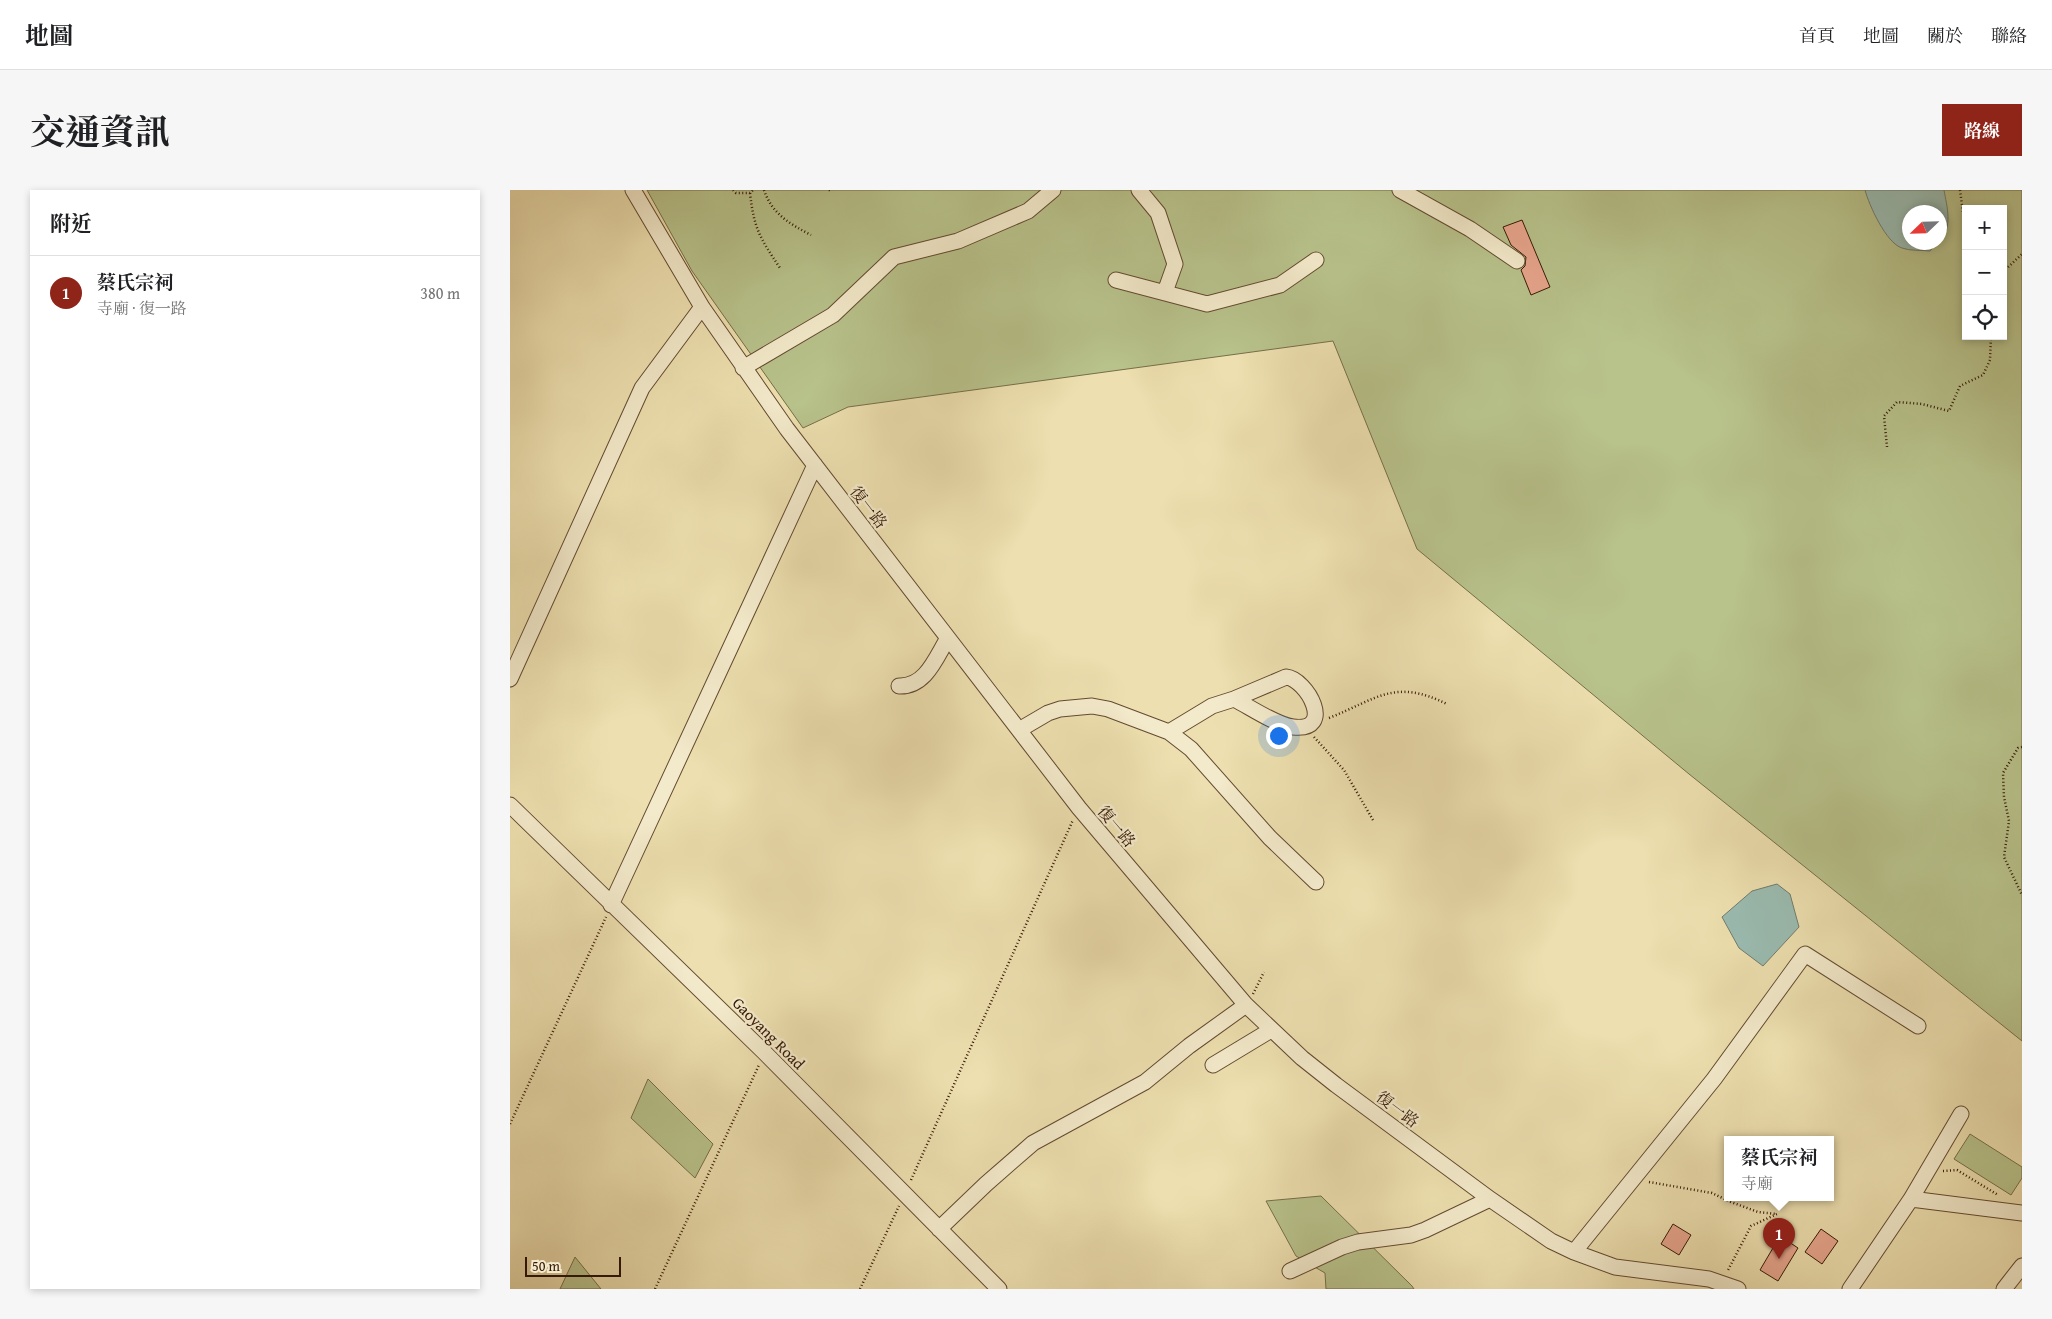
<!DOCTYPE html>
<html lang="zh-TW">
<meta charset="utf-8">
<style>
body{margin:0;font-family:"Gentium Book Plus","Noto Serif TC",serif;background:#f6f6f6;color:#202124}
.controls{position:absolute;right:15px;top:15px;display:grid;overflow:hidden;border-radius:0px;box-shadow:0 2px 8px #0003}
.controls button{width:45px;height:45px;display:grid;place-items:center;padding:0;border:0;border-bottom:1px solid #e0e0e0;background:#fff;color:#202124;font:25px sans-serif}
.compass{position:absolute;left:1392px;top:15px;width:45px;height:45px;border-radius:50%;background:#fff;box-shadow:0 2px 8px #0003;rotate:247deg}
.scale{position:absolute;left:15px;bottom:12px;width:96px;box-sizing:border-box;padding-left:5px;border:2px solid #361906;border-top:0;font-size:14px;line-height:18px;white-space:nowrap;color:#361906;-webkit-text-stroke:4px #f3eacb;paint-order:stroke}
.you{position:absolute;left:768px;top:545px;width:18px;height:18px;margin:-12px;border:4px solid #fff;border-radius:50%;background:#1a73e8;box-shadow:0 0 0 8px #1a73e833}
.badge{display:grid;place-items:center;width:32px;height:32px;border-radius:50%;background:#8f2418;color:#fff;font-size:16px;font-weight:700}
.pin{position:absolute;translate:-50% -41px;filter:drop-shadow(0 1px 2px #0008)}
.pin::after{content:'';position:absolute;top:26px;width:18px;height:15px;background:inherit;clip-path:polygon(0 0,100% 0,50% 100%)}
.popup{position:absolute;left:1214px;top:946px;width:110px;height:65px;box-sizing:border-box;display:grid;place-content:center;border-radius:0px;background:#fff;filter:drop-shadow(0 1px 4px #0005);font-size:16px;white-space:nowrap;color:#757577}
.popup b{font-size:19px;color:#202124}
.popup::after{content:'';position:absolute;left:50%;top:100%;margin-left:-10px;border:10px solid transparent;border-top-color:#fff}
.list{margin:0;padding:0;list-style:none}
h2{display:flex;justify-content:space-between;align-items:center;height:65px;margin:0;padding:0 20px;font-size:21px}
h2 small{font-size:16px;font-weight:400;color:#757577}
.list li{display:grid;grid-template-columns:32px 1fr auto;gap:15px;align-items:center;box-sizing:border-box;height:75px;padding:0 20px;border-top:1px solid #e0e0e0}
.list b{display:block;font-size:19px;white-space:nowrap}
.list p{margin:0;font-size:16px;white-space:nowrap;color:#757577}
.list em{font-size:16px;font-style:normal;color:#757577}
.icon{flex:none;width:28px;height:28px;fill:none;stroke:currentColor;stroke-width:2;stroke-linecap:round;stroke-linejoin:round}
.map{position:relative;flex:none;width:1512px;height:1099px;overflow:hidden;border-radius:0px}
header{display:flex;align-items:center;gap:30px;box-sizing:border-box;height:70px;padding:0 25px;background:#fff;border-bottom:1px solid #e0e0e0}
header strong{font-size:24px}
nav{display:flex;gap:28px;margin-inline-start:auto;font-size:18px}
.intro{display:flex;align-items:center;justify-content:space-between;box-sizing:border-box;height:120px;padding:0 30px}
h1{margin:0;font-size:35px}
.button{padding:12px 22px;border-radius:0px;background:#8f2418;color:#fff;font-size:18px;font-weight:700}
main{display:flex;gap:30px;padding:0 30px}
aside{flex:1;background:#fff;border-radius:0px;box-shadow:0 2px 8px #0003}
.map>svg:first-child{display:block}
.green{fill:#b8c28b;stroke:#776e48;fill-rule:evenodd}
.water{fill:#9abcb1;stroke:#727b6d}
.building{fill:#e7a58d;stroke:#361906}
.lines{fill:none;stroke-linecap:round;stroke-linejoin:round}
.minor-casing{stroke:#644a30;stroke-width:17}
.path{stroke:#361906;stroke-width:2.5;stroke-dasharray:1 2.5;stroke-linecap:butt}
.minor{stroke:#f3eacb;stroke-width:15}
.labels{text-anchor:middle;dominant-baseline:central;stroke-width:4.5;stroke-linejoin:round;paint-order:stroke}
.street-label{font-size:16px;fill:#361906;stroke:#f3eacb}
</style>
<header>
<strong>地圖</strong>
<nav><a>首頁</a><a>地圖</a><a>關於</a><a>聯絡</a></nav>
</header>
<div class="intro"><h1>交通資訊</h1><a class="button">路線</a></div>
<main>
<aside>
<h2>附近<small></small></h2>
<ul class="list">
<li><span class="badge">1</span><div><b>蔡氏宗祠</b><p>寺廟 · 復一路</p></div><em>380 m</em></li>
</ul>
</aside>
<div class="map">
<svg width="1512" height="1099" viewBox="0 0 1512 1099">
<rect width="100%" height="100%" fill="#eddfaf"/>
<filter id="stains"><feTurbulence type="fractalNoise" baseFrequency=".004" numOctaves="4"/><feColorMatrix values="0 0 0 0 .2 0 0 0 0 .09 0 0 0 0 .02 0 0 0 .5 -.17"/></filter>
<radialGradient id="worn" r=".72"><stop offset=".6" stop-color="#630" stop-opacity="0"/><stop offset="1" stop-color="#630" stop-opacity=".3"/></radialGradient>
<path class="green" d="M137,0H1512V851L1179,584L907,359L823,151L338,217L293,238L182,81ZM1456,19H1493V146H1456ZM1400,22H1430V52H1400Z
M138,889L203,954L185,988L121,928Z
M1460,944L1512,977V988L1501,1005L1444,969Z
M811,1006L902,1096L904,1099H816L815,1083L786,1066L756,1011Z
M65,1067L91,1099H50Z"/>
<path class="water" d="M1355,0H1434C1437,17 1443,37 1430,50V22H1400V52L1427,53L1420,61C1411,60 1400,61 1392,58C1376,53 1359,15 1355,0Z
M1267,694L1280,704L1289,737L1253,776L1229,758L1212,727L1242,701Z"/>
<path class="building" d="M1012,30L1040,97L1021,105L1011,80L1015,76L1016,67L1001,55L993,37Z
M1163,1034L1181,1045L1169,1065L1151,1054Z
M1311,1039L1328,1051L1312,1074L1295,1062Z
M1270,1046L1288,1058L1268,1091L1250,1080Z"/>
<g class="lines">
<g class="minor-casing">
<path id="minor" d="M123,0L192,117L277,239L569,618L736,815L792,868L826,895L980,1009L1041,1051L1064,1062L1105,1077L1199,1089L1228,1099
M629,0L648,23L665,74L655,102
M890,0L960,39L1007,71
M606,90L697,114L770,95L806,70
M233,178L323,125L384,67L448,51L518,21L543,0
M0,489L132,198L192,117
M389,496C416,497 426,467 438,448
M509,540L538,523L550,519L582,516L598,519L659,542L681,559L760,648L806,692
M659,542L702,516L724,509C740,517 766,535 783,537C826,542 797,489 776,487L724,509
M0,615L254,862L489,1099
M101,715L305,275
M703,875L761,840
M1401,1009L1451,924
M429,1039L476,994L523,953L635,892L679,856L736,815
M1064,1062L1204,889L1295,764L1408,836
M780,1081L832,1057L848,1052L901,1045L915,1040L980,1009
M1340,1099L1401,1009L1512,1023
M1494,1099L1512,1076"/>
</g>
<path class="path" d="M223,0L226,3H240L243,0
M254,0C262,24 280,34 301,45
M319,0L321,1
M1450,0L1456,45
M240,3C244,39 250,48 270,78
M1493,82L1512,64
M1377,257L1374,226L1387,212L1412,214L1439,221L1450,196L1473,185L1480,170L1481,146
M819,528C867,509 884,488 937,514
M804,547L834,580L863,630
M1512,557L1508,558L1493,583L1494,607L1499,631L1494,667L1512,705
M743,804L754,782
M0,934L96,727
M1433,981L1447,980L1488,1005
M401,990L563,630
M1139,992L1202,1003L1221,1012L1248,1022L1267,1024L1241,1036L1217,1082
M145,1099L249,875
M350,1099L389,1016"/>
<use href="#minor" class="minor"/>
</g>
<g class="labels">
<g class="street-label">
<text transform="translate(359 317) rotate(52)">復一路</text>
<text transform="translate(607 636) rotate(50)">復一路</text>
<text transform="translate(259 843) rotate(45)">Gaoyang Road</text>
<text transform="translate(888 919) rotate(37)">復一路</text>
</g>
</g>
<rect width="100%" height="100%" filter="url(#stains)"/>
<rect width="100%" height="100%" fill="url(#worn)"/>
</svg>
<div class="controls">
<button>+</button>
<button>−</button>
<button><svg class="icon" aria-label="locate" viewBox="0 0 24 24"><circle cx="12" cy="12" r="6"/><path d="M12 2v4M12 18v4M2 12h4M18 12h4"/></svg></button>
</div>
<svg class="compass" viewBox="-18 -18 36 36"><path d="M0-13l5 13h-10z" fill="#e53935"/><path d="M0 13l5-13h-10z" fill="#757577"/></svg>
<div class="scale">50 m</div>
<div class="you"></div>
<div class="pin badge" style="left:1269px;top:1069px">1</div>
<div class="popup"><b>蔡氏宗祠</b>寺廟</div>
</div>
</main>
